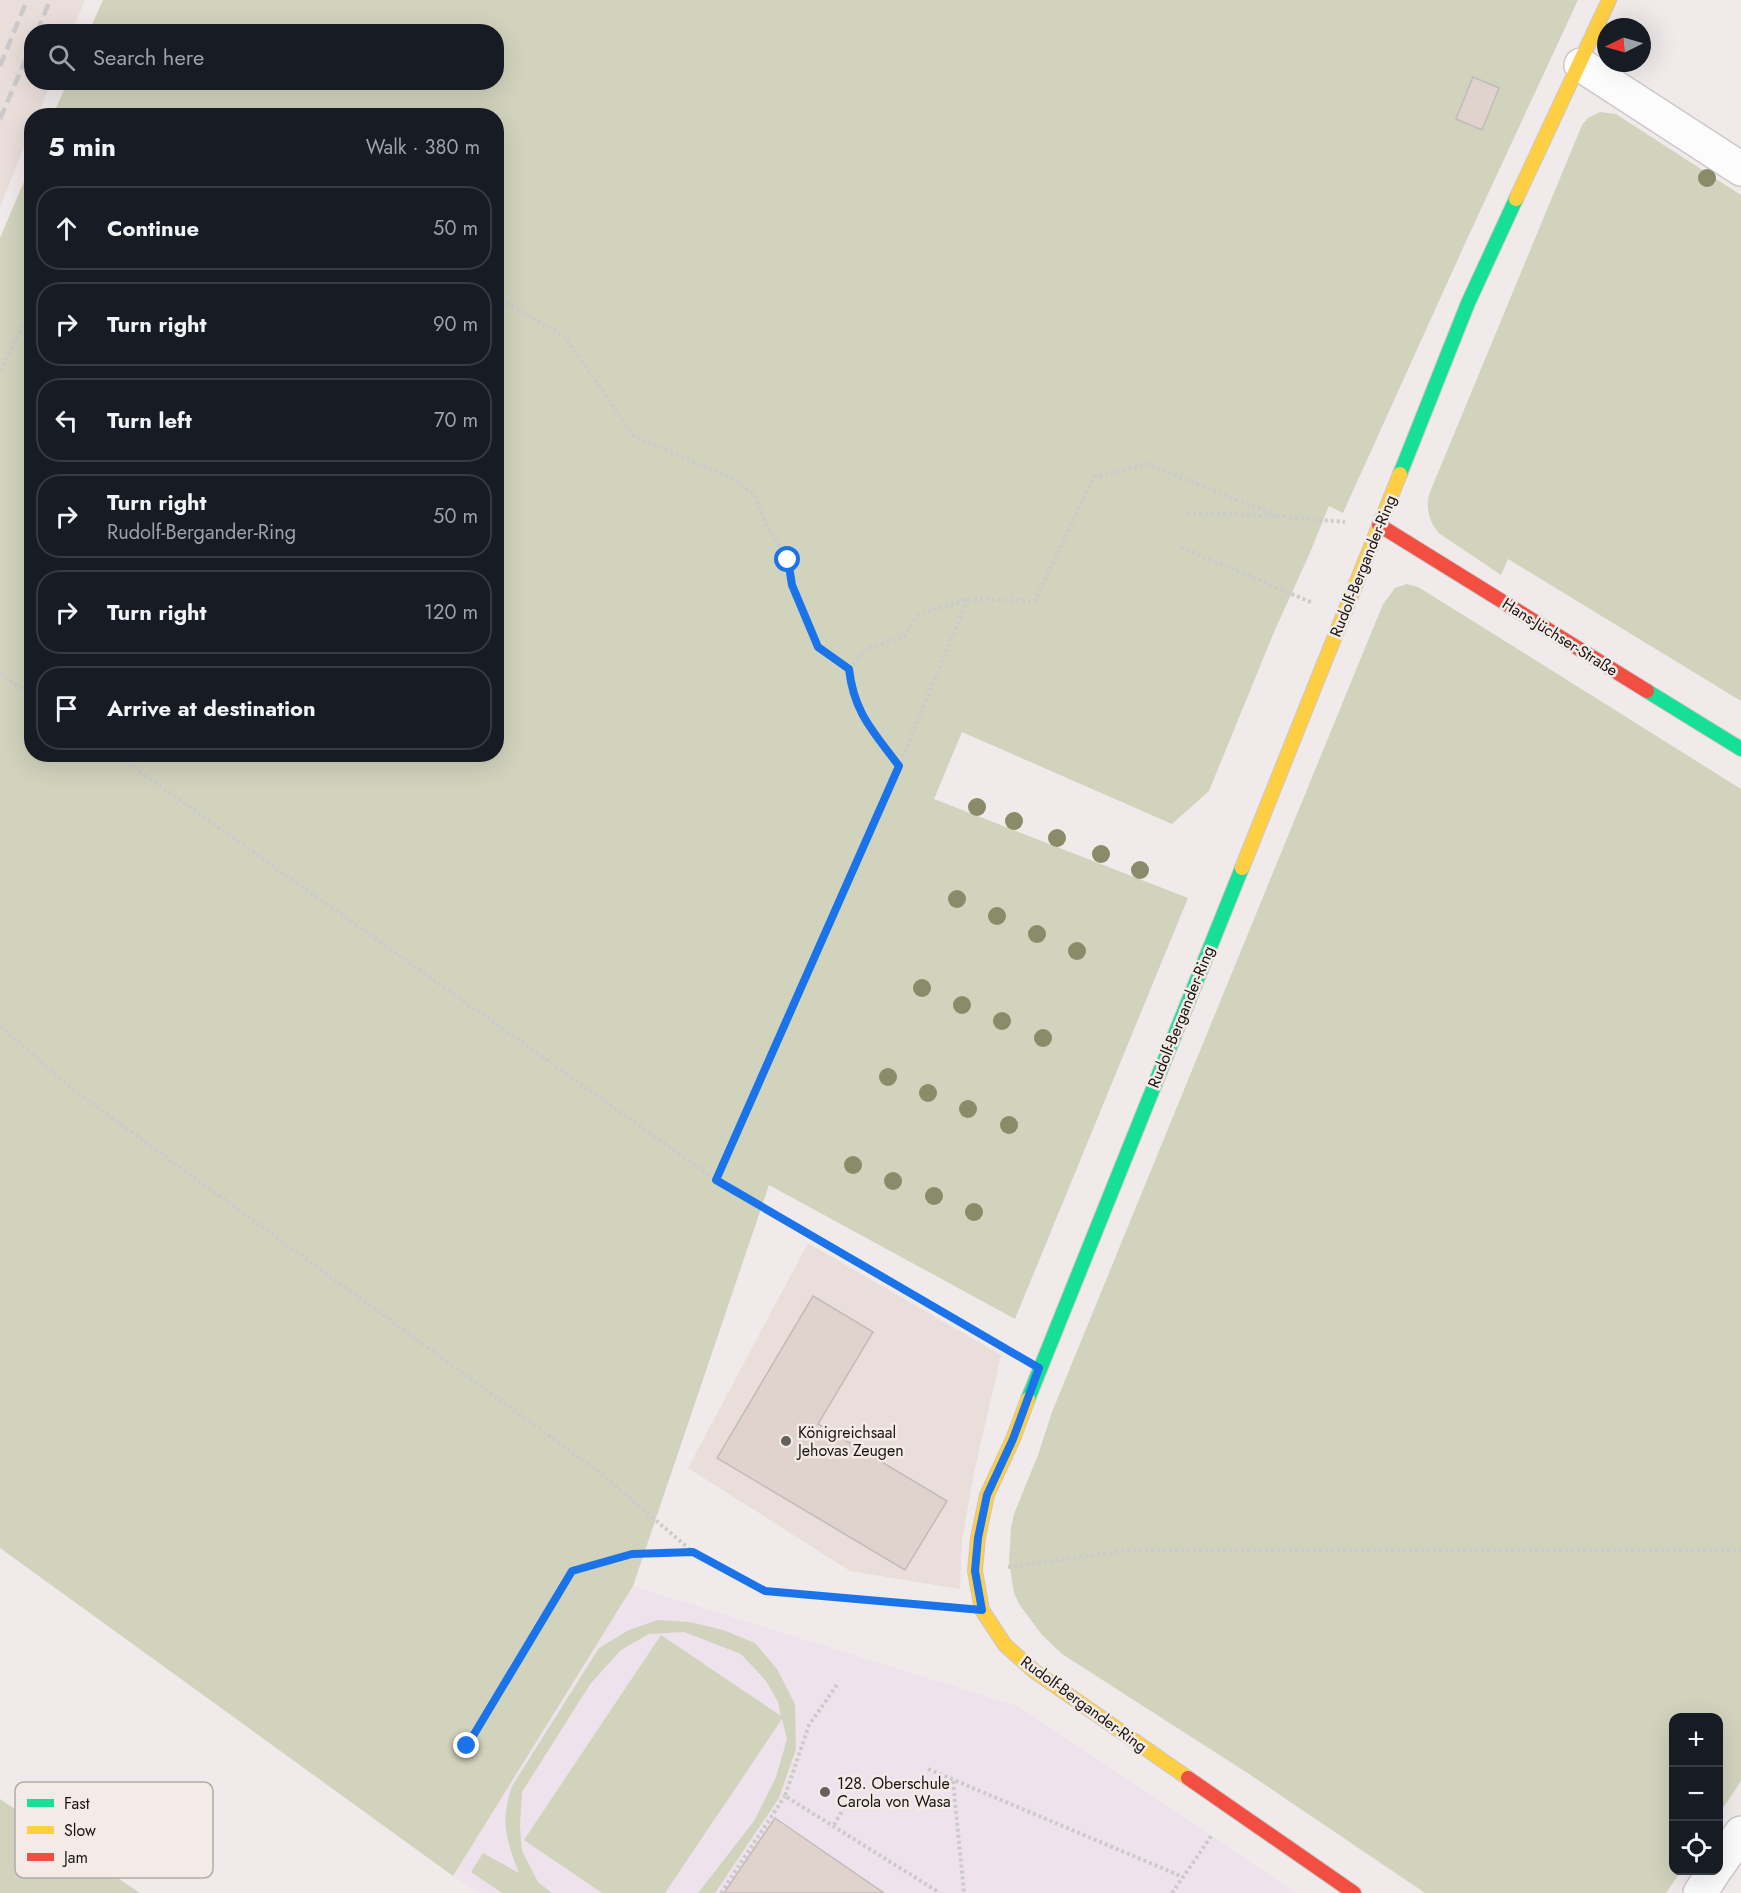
<!DOCTYPE html>
<meta charset="utf-8">
<style>
body{margin:0;font-family:Jost,sans-serif;background:#20242c;color:#f1f3f6}
.controls{position:absolute;right:18px;bottom:18px;display:grid;overflow:hidden;border-radius:12px;box-shadow:0 6px 24px #0002}
.controls button{width:54px;height:54px;display:grid;place-items:center;padding:0;border:0;border-bottom:2px solid #363941;background:#171b24;color:#f1f3f6;font:30px sans-serif}
.compass{position:absolute;left:1597px;top:18px;width:54px;height:54px;border-radius:50%;background:#171b24;box-shadow:0 6px 24px #0002;rotate:265deg}
.stop{position:absolute;width:18px;height:18px;margin:-14px;border:4px solid #1a73e8;border-radius:50%;background:#fff}
.stop.end{background:#1a73e8;border-color:#fff;box-shadow:0 2px 6px #0008}
.list{margin:0;padding:0;list-style:none}
h2{display:flex;justify-content:space-between;align-items:center;height:78px;margin:0;padding:0 24px;font-size:26px}
h2 small{font-size:20px;font-weight:400;color:#9ea1a6}
.list li{display:grid;grid-template-columns:39px 1fr auto;gap:18px;align-items:center;box-sizing:border-box;height:84px;margin:0 12px 12px;padding:0 12px;border:2px solid #363941;border-radius:24px}
.list b{display:block;font-size:22px;white-space:nowrap}
.list p{margin:0;font-size:20px;white-space:nowrap;color:#9ea1a6}
.list em{font-size:20px;font-style:normal;color:#9ea1a6}
.icon{flex:none;width:33px;height:33px;fill:none;stroke:currentColor;stroke-width:2;stroke-linecap:round;stroke-linejoin:round}
.map{position:relative;flex:none;width:1741px;height:1893px;overflow:hidden}
.search{position:absolute;background:#171b24;box-shadow:0 6px 24px #0002;left:24px;top:24px;width:480px;height:66px;display:flex;align-items:center;gap:15px;box-sizing:border-box;padding:0 21px;border-radius:24px;color:#9ea1a6;font-size:22px}
.panel{position:absolute;background:#171b24;box-shadow:0 6px 24px #0002;left:24px;top:108px;width:480px;height:654px;border-radius:24px}
.map>svg:first-child{display:block}
.built{fill:#e9ded9}
.education{fill:#eee3ed}
.green{fill:#d1d3bd}
.building{fill:#e0d3ce;stroke:#c0bcbb;stroke-width:1.5}
.lines{fill:none;stroke-linecap:round;stroke-linejoin:round}
.street-casing{stroke:#ccc8c7;stroke-width:36}
.fast-casing{stroke:#ccc8c7;stroke-width:16}
.slow-casing{stroke:#ccc8c7;stroke-width:16}
.jam-casing{stroke:#ccc8c7;stroke-width:16}
.path{stroke:#cccbcb;stroke-width:4;stroke-dasharray:3 3;stroke-linecap:butt}
.street{stroke:#fdfcfc;stroke-width:33}
.fast{stroke:#16e098;stroke-width:14}
.slow{stroke:#ffcf43;stroke-width:14}
.jam{stroke:#f24e42;stroke-width:14}
.rail{stroke:#cbc9c9;stroke-width:4.5;stroke-dasharray:12 6;stroke-linecap:butt}
.tree{fill:#8a8b69}
.route{stroke:#1a73e8;stroke-width:8}
.poi-dot{fill:#64605e;stroke:#f4eae6;stroke-width:2}
.labels{text-anchor:middle;dominant-baseline:central;stroke-width:5;stroke-linejoin:round;paint-order:stroke}
.street-label{font-size:16px;fill:#181513;stroke:#f4eae6}
.poi-label{font-size:16px;fill:#181513;stroke:#f4eae6;text-anchor:start}
.key{fill:#f4eae6;stroke:#b2aaa7;stroke-width:1.5}
.key-label{font-size:16px;fill:#181513}
</style>
<div class="map">
<svg width="1741" height="1893" viewBox="0 0 1741 1893">
<rect width="100%" height="100%" fill="#f0ebea"/>
<path class="built" d="M0,0H85L72,31L32,32V82L51,83L38,115L32,116L31,130L0,207Z
M808,1243L1001,1355L974,1473L962,1540L960,1589L850,1571L688,1468Z"/>
<path class="education" d="M633,1586L1020,1707L1296,1893H480L453,1876Z"/>
<path class="green" d="M103,0H1578L1468,237L1343,513L1329,506L1309,555L1274,632L1209,791L1172,824L962,732L934,799L1188,898L1015,1319L769,1185L633,1586L453,1876L0,1548V238L31,165L32,754H496V116L53,115L67,83L496,82V32L89,31Z
M1600,112L1616,114L1741,195V701L1508,559L1501,575L1440,534C1429,523 1425,507 1430,492L1582,125L1588,118Z
M1407,584L1418,587L1468,618L1741,789V1781L1719,1814L1718,1718H1674V1870L1681,1871L1666,1893H1425L1249,1774L1062,1654L1042,1635L1019,1604L1014,1593L1009,1562L1011,1528L1014,1514L1038,1455L1052,1412L1383,604L1395,588Z
M657,1620L690,1622L723,1630L755,1643L777,1669L795,1704L796,1749L779,1798L715,1893H698L754,1821L776,1777L787,1739L782,1719L665,1893H602L524,1840L661,1635L781,1716L778,1702L766,1681L741,1654L684,1632L649,1634L621,1650L591,1683L522,1792L520,1826L522,1851L538,1882L552,1893H502L471,1872L483,1853L519,1873C506,1838 500,1823 512,1786L599,1648L627,1631Z
M0,1799L140,1893H0Z"/>
<path class="building" d="M1473,77L1499,88L1482,130L1456,119Z
M813,1296L873,1332L818,1424L947,1501L905,1570L717,1458Z
M775,1818L884,1893H724Z"/>
<g class="lines">
<g class="street-casing">
<path id="street" d="M1581,65L1741,169
M1718,1866L1741,1833
M1700,1893L1715,1870"/>
</g>
<g class="fast-casing">
<path id="fast" d="M1400,474L1468,303L1516,199
M1647,691L1741,749
M1028,1399L1242,868"/>
</g>
<g class="slow-casing">
<path id="slow" d="M1516,199L1609,0
M1242,868L1400,474
M1028,1399L1013,1439L987,1495L978,1538L975,1571L982,1610L1005,1645L1034,1671L1188,1778"/>
</g>
<g class="jam-casing">
<path id="jam" d="M1379,525L1647,691
M1188,1778L1354,1893"/>
</g>
<path class="path" d="M496,297L565,337L634,436L735,480L755,495L766,525L788,560L792,585L818,647L849,669C854,714 873,731 899,766
M0,371L27,318L32,316
M1187,513L1278,516L1345,522
M1181,547L1313,603
M849,669L865,650L904,636L918,615L968,599L1035,601L1094,477L1147,464L1278,516
M0,673L32,696
M115,754L716,1180L1010,1351
M0,1026L71,1088L599,1472L693,1552L765,1591L948,1607
M716,1180L899,766L968,599
M1008,1567L1130,1550H1741
M837,1685L809,1725L785,1796L940,1893
M467,1746L572,1571L632,1554L692,1552
M928,1769L1183,1877
M953,1781L964,1893
M834,1825L846,1804
M721,1893L785,1796
M1172,1893L1212,1835"/>
<use href="#street" class="street"/>
<use href="#fast" class="fast"/>
<use href="#slow" class="slow"/>
<use href="#jam" class="jam"/>
<path class="rail" d="M37,32L50,0
M0,66L27,0
M0,119L32,45"/>
</g>
<g class="tree">
<circle cx="1707" cy="178" r="9"/>
<circle cx="977" cy="807" r="9"/>
<circle cx="1014" cy="821" r="9"/>
<circle cx="1057" cy="838" r="9"/>
<circle cx="1101" cy="854" r="9"/>
<circle cx="1140" cy="870" r="9"/>
<circle cx="957" cy="899" r="9"/>
<circle cx="997" cy="916" r="9"/>
<circle cx="1037" cy="934" r="9"/>
<circle cx="1077" cy="951" r="9"/>
<circle cx="922" cy="988" r="9"/>
<circle cx="962" cy="1005" r="9"/>
<circle cx="1002" cy="1021" r="9"/>
<circle cx="1043" cy="1038" r="9"/>
<circle cx="888" cy="1077" r="9"/>
<circle cx="928" cy="1093" r="9"/>
<circle cx="968" cy="1109" r="9"/>
<circle cx="1009" cy="1125" r="9"/>
<circle cx="853" cy="1165" r="9"/>
<circle cx="893" cy="1181" r="9"/>
<circle cx="934" cy="1196" r="9"/>
<circle cx="974" cy="1212" r="9"/>
</g>
<g class="lines">
<path class="route" d="M467,1746L572,1571L632,1554L693,1552L765,1591L982,1610L975,1571L978,1538L987,1495L1013,1439L1039,1368L716,1180L899,766C873,731 854,713 849,669L818,647L792,585L788,560"/>
</g>
<g class="poi-dot">
<circle cx="786" cy="1441" r="6"/>
<circle cx="825" cy="1792" r="6"/>
</g>
<g class="labels">
<g class="street-label">
<text transform="translate(1363 566) rotate(-68)">Rudolf-Bergander-Ring</text>
<text transform="translate(1560 637) rotate(32)">Hans-Jüchser-Straße</text>
<text transform="translate(1181 1017) rotate(-68)">Rudolf-Bergander-Ring</text>
<text transform="translate(1084 1704) rotate(36)">Rudolf-Bergander-Ring</text>
</g>
<g class="poi-label">
<text x="798" y="1432">Königreichsaal<tspan x="798" dy="18">Jehovas Zeugen</tspan></text>
<text x="837" y="1783">128. Oberschule<tspan x="837" dy="18">Carola von Wasa</tspan></text>
</g>
</g>
<rect x="15" y="1782" width="198" height="96" rx="9" class="key"/>
<rect x="27" y="1799" width="27" height="8" fill="#16e098"/>
<rect x="27" y="1826" width="27" height="8" fill="#ffcf43"/>
<rect x="27" y="1853" width="27" height="8" fill="#f24e42"/>
<g class="key-label">
<text x="64" y="1809">Fast</text>
<text x="64" y="1836">Slow</text>
<text x="64" y="1863">Jam</text>
</g>
</svg>
<div class="controls">
<button>+</button>
<button>−</button>
<button><svg class="icon" aria-label="locate" viewBox="0 0 24 24"><circle cx="12" cy="12" r="6"/><path d="M12 2v4M12 18v4M2 12h4M18 12h4"/></svg></button>
</div>
<svg class="compass" viewBox="-18 -18 36 36"><path d="M0-13l5 13h-10z" fill="#e53935"/><path d="M0 13l5-13h-10z" fill="#9ea1a6"/></svg>
<div class="stop" style="left:788px;top:560px"></div>
<div class="stop end" style="left:467px;top:1746px"></div>
<div class="search"><svg class="icon" aria-label="search" viewBox="0 0 24 24"><circle cx="10" cy="10" r="6"/><path d="M15 15l6 6"/></svg>Search here</div>
<section class="panel">
<h2>5 min<small>Walk · 380 m</small></h2>
<ul class="list">
<li><svg class="icon" aria-label="ahead" viewBox="0 0 24 24"><path d="M12 20V5M6 11l6-6 6 6"/></svg><div><b>Continue</b></div><em>50 m</em></li>
<li><svg class="icon" aria-label="right" viewBox="0 0 24 24"><path d="M7 20v-9h11M14 6l5 5-5 5"/></svg><div><b>Turn right</b></div><em>90 m</em></li>
<li><svg class="icon" aria-label="left" viewBox="0 0 24 24"><path d="M17 20v-9H6M10 6l-5 5 5 5"/></svg><div><b>Turn left</b></div><em>70 m</em></li>
<li><svg class="icon" aria-label="right" viewBox="0 0 24 24"><path d="M7 20v-9h11M14 6l5 5-5 5"/></svg><div><b>Turn right</b><p>Rudolf-Bergander-Ring</p></div><em>50 m</em></li>
<li><svg class="icon" aria-label="right" viewBox="0 0 24 24"><path d="M7 20v-9h11M14 6l5 5-5 5"/></svg><div><b>Turn right</b></div><em>120 m</em></li>
<li><svg class="icon" aria-label="arrive" viewBox="0 0 24 24"><path d="M6 21V4h12l-3 4 3 4H6"/></svg><div><b>Arrive at destination</b></div></li>
</ul>
</section>
</div>
